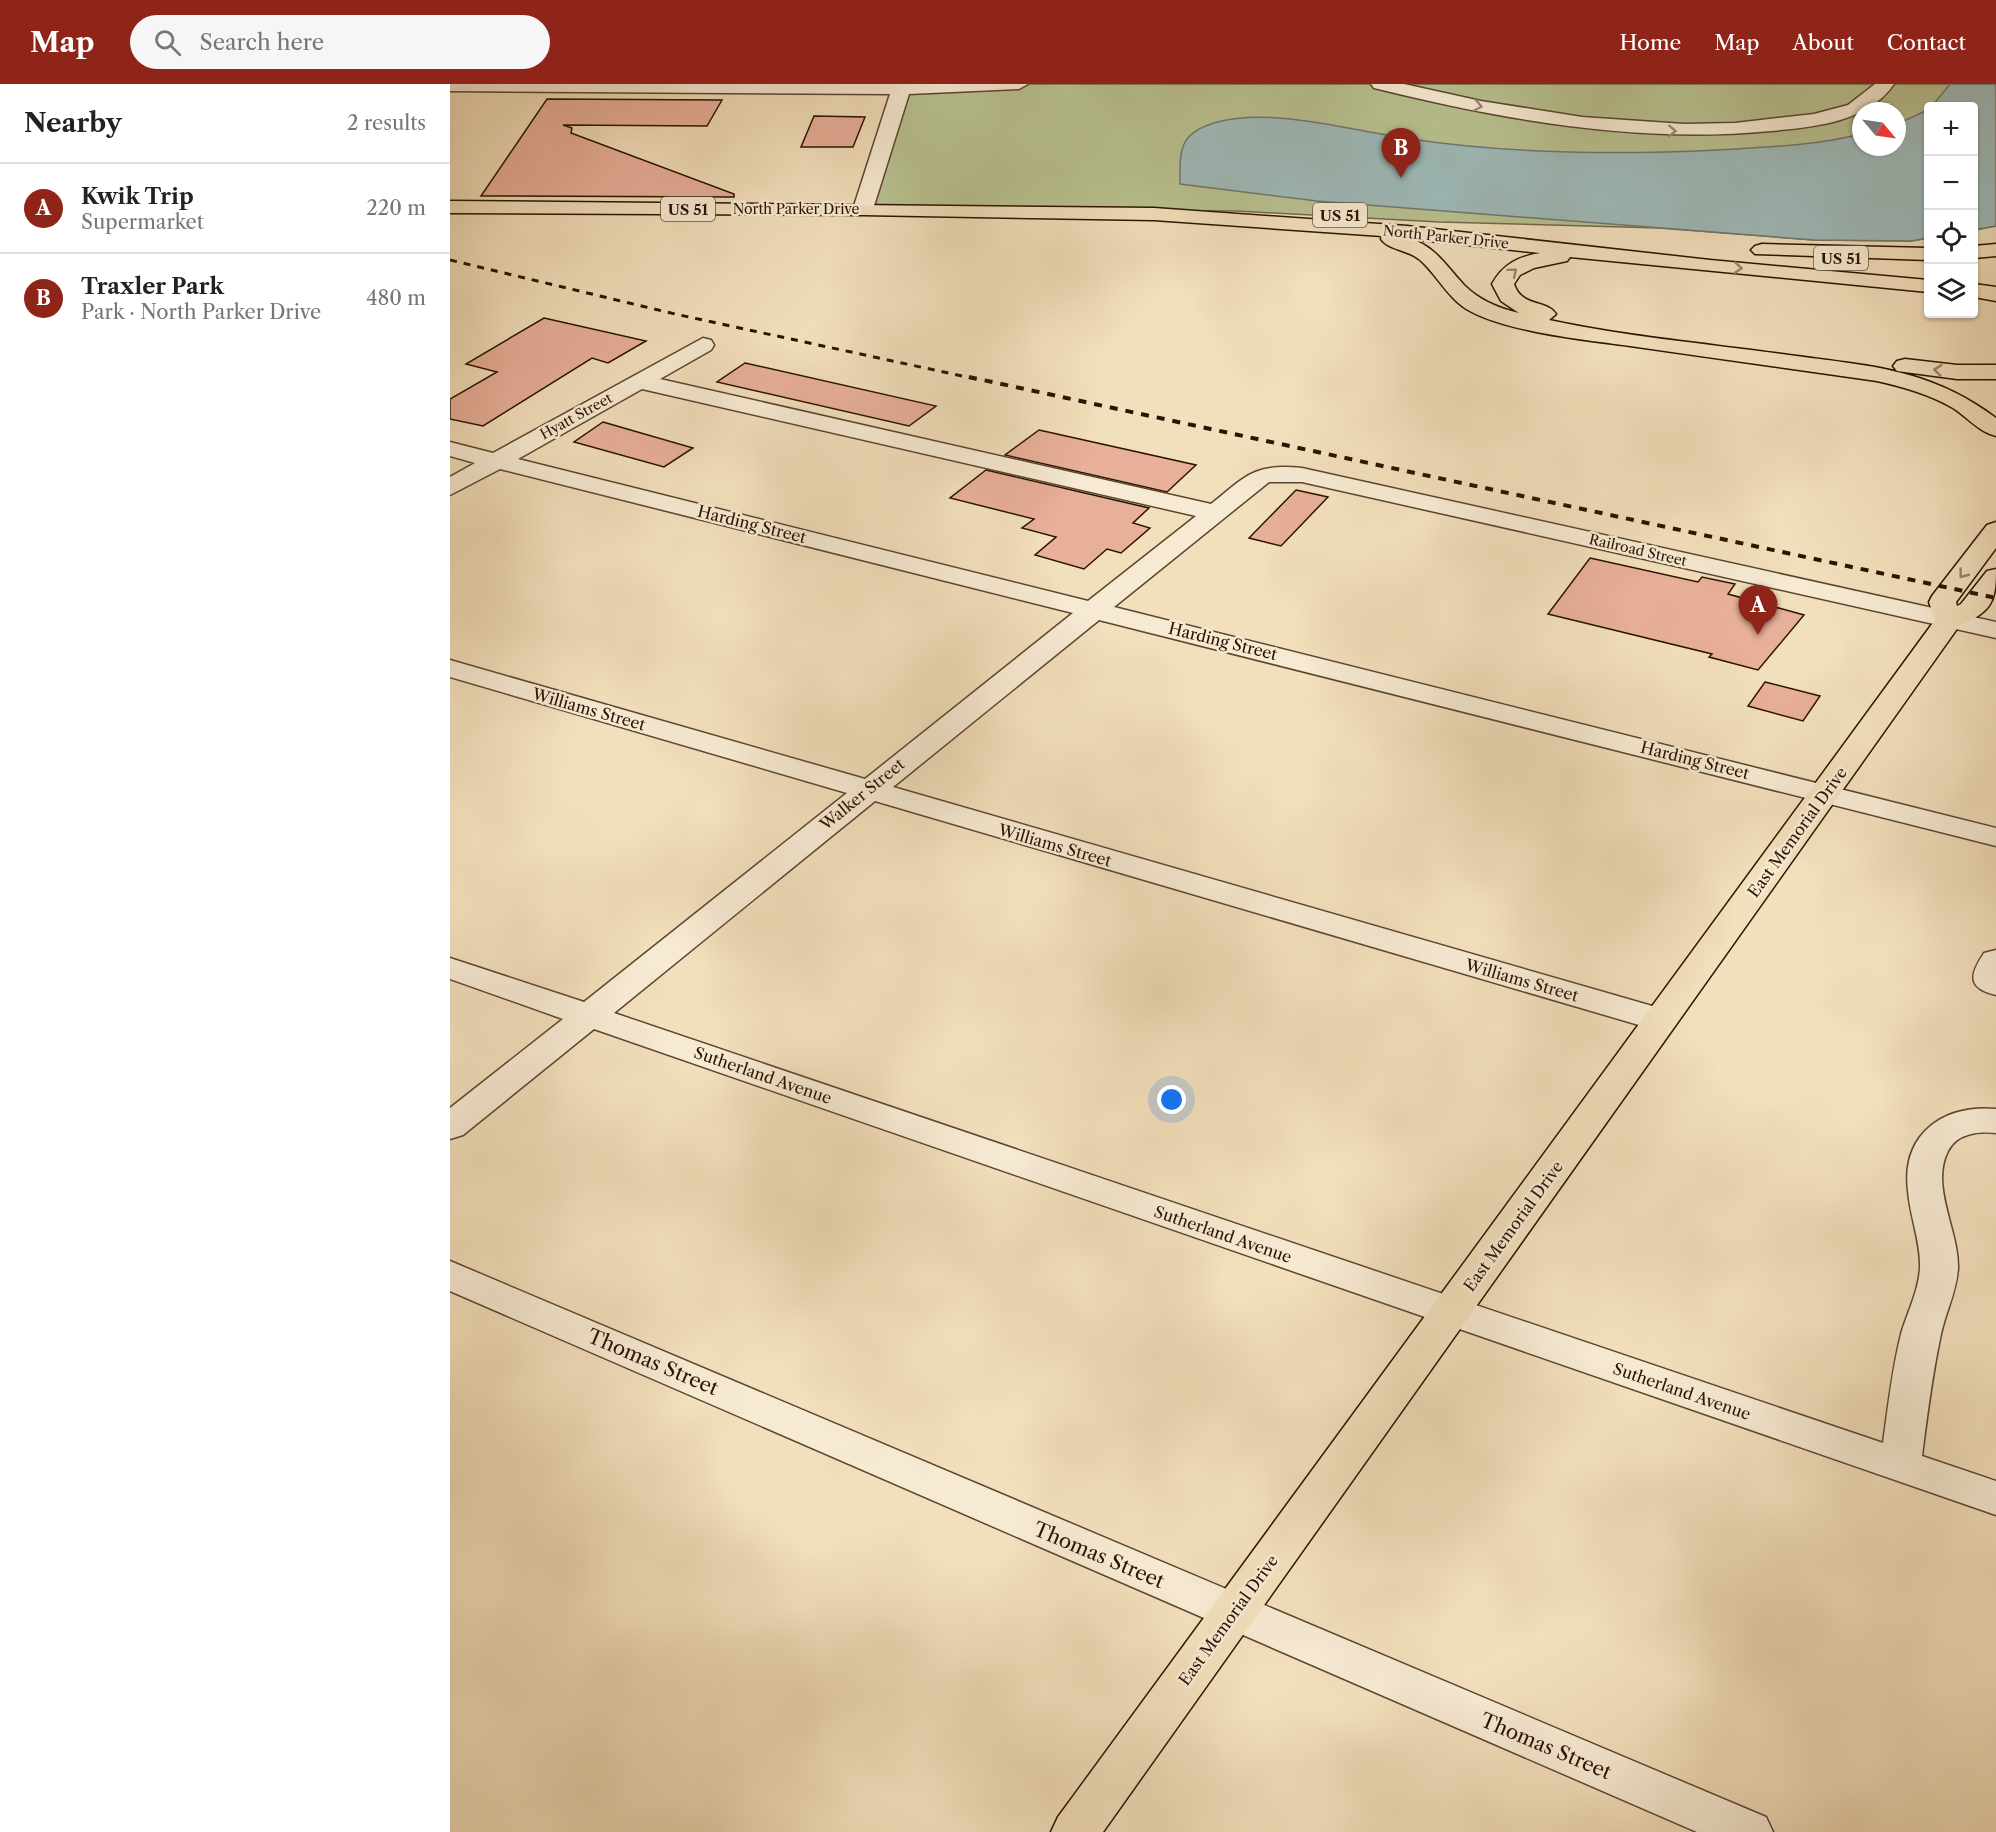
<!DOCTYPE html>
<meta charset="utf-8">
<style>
body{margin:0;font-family:"Libre Caslon Text",serif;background:#f6f6f6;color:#222}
.controls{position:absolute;right:18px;top:18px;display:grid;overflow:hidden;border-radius:6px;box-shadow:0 2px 4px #0004}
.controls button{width:54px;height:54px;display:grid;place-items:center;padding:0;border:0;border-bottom:2px solid #e0e0e0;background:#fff;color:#222;font:30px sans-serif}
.compass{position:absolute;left:1402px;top:18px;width:54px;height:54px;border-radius:50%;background:#fff;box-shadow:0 2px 4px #0004;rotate:119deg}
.you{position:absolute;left:722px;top:1016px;width:21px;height:21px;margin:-15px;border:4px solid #fff;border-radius:50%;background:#1a73e8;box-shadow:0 0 0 9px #1a73e833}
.badge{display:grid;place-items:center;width:39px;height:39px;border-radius:50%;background:#8f2418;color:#fff;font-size:20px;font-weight:700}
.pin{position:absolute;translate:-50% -50px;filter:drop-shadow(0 2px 3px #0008)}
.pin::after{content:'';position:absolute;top:32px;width:21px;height:18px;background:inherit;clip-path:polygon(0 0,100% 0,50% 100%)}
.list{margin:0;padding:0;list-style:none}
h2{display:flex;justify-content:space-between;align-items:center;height:78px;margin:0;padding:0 24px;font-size:26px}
h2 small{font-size:20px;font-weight:400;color:#767676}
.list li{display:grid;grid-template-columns:39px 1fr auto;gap:18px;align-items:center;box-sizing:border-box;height:90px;padding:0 24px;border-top:2px solid #e0e0e0}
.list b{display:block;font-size:22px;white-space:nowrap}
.list p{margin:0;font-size:20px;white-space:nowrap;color:#767676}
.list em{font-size:20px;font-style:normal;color:#767676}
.icon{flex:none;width:33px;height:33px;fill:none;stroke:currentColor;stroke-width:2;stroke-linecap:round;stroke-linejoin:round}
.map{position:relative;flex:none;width:1546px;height:1748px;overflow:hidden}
header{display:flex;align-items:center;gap:36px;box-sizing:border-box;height:84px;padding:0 30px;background:#8f2418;color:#fff}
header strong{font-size:28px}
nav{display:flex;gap:33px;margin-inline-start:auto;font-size:21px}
.search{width:420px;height:54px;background:#f6f6f6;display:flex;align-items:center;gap:15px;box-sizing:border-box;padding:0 21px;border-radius:33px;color:#767676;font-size:22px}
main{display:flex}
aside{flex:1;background:#fff}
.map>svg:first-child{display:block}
.green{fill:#b9c291;stroke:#726a4a;stroke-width:1.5;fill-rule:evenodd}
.water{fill:#9ebab9;stroke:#707770;stroke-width:1.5}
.building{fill:#e8af99;stroke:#2a1302;stroke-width:1.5}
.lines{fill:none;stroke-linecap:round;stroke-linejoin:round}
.minor-casing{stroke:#5c4630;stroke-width:3}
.major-casing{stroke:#2a1302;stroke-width:3}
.minor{fill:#f7ead3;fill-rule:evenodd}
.major{fill:#f2dfbb;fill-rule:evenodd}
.rail-far1{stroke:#2a1302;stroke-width:3;stroke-dasharray:7 7;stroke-linecap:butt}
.rail{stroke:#2a1302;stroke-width:4;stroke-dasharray:8 8;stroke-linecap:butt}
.oneway{stroke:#9b8975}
.oneway2{stroke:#988368}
.labels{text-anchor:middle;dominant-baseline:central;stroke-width:5;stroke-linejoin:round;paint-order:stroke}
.far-street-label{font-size:14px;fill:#2a1302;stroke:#f7ead3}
.shield{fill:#f7ead3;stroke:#685441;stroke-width:1.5}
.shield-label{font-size:15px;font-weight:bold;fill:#2a1302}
.street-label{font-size:16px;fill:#2a1302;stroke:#f7ead3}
.near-street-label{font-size:20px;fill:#2a1302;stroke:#f7ead3}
</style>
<header>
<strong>Map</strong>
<div class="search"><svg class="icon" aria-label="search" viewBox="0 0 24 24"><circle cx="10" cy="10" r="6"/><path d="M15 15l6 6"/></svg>Search here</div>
<nav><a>Home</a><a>Map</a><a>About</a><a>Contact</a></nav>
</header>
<main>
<aside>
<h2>Nearby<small>2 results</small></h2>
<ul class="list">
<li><span class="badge">A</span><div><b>Kwik Trip</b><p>Supermarket</p></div><em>220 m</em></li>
<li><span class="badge">B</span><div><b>Traxler Park</b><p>Park · North Parker Drive</p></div><em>480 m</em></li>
</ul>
</aside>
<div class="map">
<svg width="1546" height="1748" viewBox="0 0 1546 1748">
<rect width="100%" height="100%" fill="#f2dfbb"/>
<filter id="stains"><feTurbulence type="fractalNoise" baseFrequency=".00333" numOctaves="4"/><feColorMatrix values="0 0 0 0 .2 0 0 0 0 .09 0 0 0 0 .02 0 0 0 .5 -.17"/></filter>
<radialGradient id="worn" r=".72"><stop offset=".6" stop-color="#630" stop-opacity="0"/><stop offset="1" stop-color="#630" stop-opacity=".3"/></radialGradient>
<path class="green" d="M103,0H1546V142L1524,146V22H1478V154L1461,157L1364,156L1209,144L989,138L787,127L413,125L451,6ZM1411,27H1447V63H1411Z"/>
<path class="water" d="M1500,0H1546V142L1524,146V22H1482Z
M1478,26V154L1461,157L1364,156L867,117L730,100C730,66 728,49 767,38C824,23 903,47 960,55C1062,70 1165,71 1267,66C1315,63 1364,62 1411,50V63H1447V40Z"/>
<path class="building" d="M97,15L272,16L257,42L113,41L122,44L121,49L284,110V113L31,112Z
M364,32L415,33L403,63H351Z
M94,234L196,257L158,279L142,274L33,342L0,335V315L47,288L16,280Z
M295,279L486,322L459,342L267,298Z
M153,338L243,364L214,383L124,358Z
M589,346L746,381L717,408L555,371Z
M536,386L699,424L683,439L700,444L671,469L657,465L634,485L585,471L606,453L572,444L584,435L500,414Z
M846,406L878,413L831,462L799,454Z
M1140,474L1248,498L1252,493L1285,500L1278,510L1354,531L1308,586L1259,573L1262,570L1098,530Z
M1315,598L1370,612L1353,637L1298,622Z"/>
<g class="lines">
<g class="minor-casing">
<path id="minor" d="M0,0H578L569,5L459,10L423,125L420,129H406L403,125L440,10L0,7Z
M921,0H954L1031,17L1132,33L1234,40L1285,39L1364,30L1398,21L1425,0H1444C1418,38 1365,43 1321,47C1187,60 1054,36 924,4Z
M253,254L261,256L264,261L261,266L210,295L761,420C796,392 804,379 852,384L1546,538V554L852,398H819L664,523L1546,744V762L649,536L443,703L1223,928L1228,936L1223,944L1211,947L1199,944L425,717L164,929L1433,1359C1438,1323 1442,1286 1451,1250C1457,1229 1469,1206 1470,1184C1471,1158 1460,1133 1458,1107C1451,1051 1492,1020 1546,1025V1049C1529,1047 1507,1049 1498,1067C1480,1102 1509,1147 1508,1184C1507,1208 1494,1231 1490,1255C1482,1293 1477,1333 1472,1372L1546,1397V1431L144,945L13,1051L0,1055V1024L113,935L0,895V874L134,918L397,709L0,593V576L415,695L623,529L50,385L0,411V393L25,379L0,372V358L43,369ZM192,305L746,432L638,517L68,375Z
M1546,866V911C1516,904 1520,890 1534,869Z
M0,1177L1316,1733L1323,1748H1247L0,1207Z"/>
</g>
<g class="major-casing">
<path id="major" d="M0,117L704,124L957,142L1260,176L1478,196V208L1120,173L1117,177L1084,184L1070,191L1064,200C1072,224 1096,215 1106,230L1099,236C1178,253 1260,260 1339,271C1419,282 1479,284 1546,334V352C1529,348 1517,333 1503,324C1479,310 1453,303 1427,297C1345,285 1262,274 1180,262C1136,256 1058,248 1020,227C998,215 988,192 970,176C959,166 938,166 931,155L932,152L704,136L413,131L0,129ZM961,155L1090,169C1068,173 1053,180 1042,200L1051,217L1069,229C1048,224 1029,216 1014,201C997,183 986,163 961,155Z
M1312,160L1478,164V176L1305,170L1301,166L1305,162Z
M1546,160V172L1524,174V162Z
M1524,200L1546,203V217L1524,213Z
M1455,275L1507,281H1546V295H1507L1447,287L1443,282L1447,277Z
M1546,438V464L1506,518L1507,522L1511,520L1537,487L1546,485C1546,520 1541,527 1509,542L653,1748H601L608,1733L1485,536L1479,518L1482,512L1537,441Z"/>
</g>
<use href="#minor" class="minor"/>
<use href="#major" class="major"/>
<path class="rail-far1" d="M0,176L225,230L526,295"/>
<path class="rail" d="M519,293L1546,514"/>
</g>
<defs><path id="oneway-chevron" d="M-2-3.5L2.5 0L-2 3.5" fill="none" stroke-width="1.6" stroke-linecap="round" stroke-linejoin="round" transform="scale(1.5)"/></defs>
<g class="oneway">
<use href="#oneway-chevron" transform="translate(1028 22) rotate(12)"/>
<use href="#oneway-chevron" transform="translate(1222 47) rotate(2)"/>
</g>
<g class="oneway2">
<use href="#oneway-chevron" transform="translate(1288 184) rotate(5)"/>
<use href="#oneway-chevron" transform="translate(1063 188) rotate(-40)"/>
<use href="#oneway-chevron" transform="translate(1488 286) rotate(-174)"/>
<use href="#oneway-chevron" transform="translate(1513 490) rotate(127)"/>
</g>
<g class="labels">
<g class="far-street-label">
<text x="346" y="125">North Parker Drive</text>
<text transform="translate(996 153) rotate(6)">North Parker Drive</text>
<text transform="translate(126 332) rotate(-29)">Hyatt Street</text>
<text transform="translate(1188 466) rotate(13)">Railroad Street</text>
</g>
<g class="shield">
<rect x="211" y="113" width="54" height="24" rx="4.5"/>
<rect x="863" y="119" width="54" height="24" rx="4.5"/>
<rect x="1364" y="162" width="54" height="24" rx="4.5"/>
</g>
<g class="shield-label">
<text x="238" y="125">US 51</text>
<text x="890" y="131">US 51</text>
<text x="1391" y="174">US 51</text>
</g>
<g class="street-label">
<text transform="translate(302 440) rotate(14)">Harding Street</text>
<text transform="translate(773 557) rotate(14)">Harding Street</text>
<text transform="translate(139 625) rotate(16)">Williams Street</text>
<text transform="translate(1245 676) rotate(14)">Harding Street</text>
<text transform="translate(412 710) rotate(-39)">Walker Street</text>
<text transform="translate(1347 748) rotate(-54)">East Memorial Drive</text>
<text transform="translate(605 761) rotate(16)">Williams Street</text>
<text transform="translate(1072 896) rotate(16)">Williams Street</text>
<text transform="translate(313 991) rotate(19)">Sutherland Avenue</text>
<text transform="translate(1063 1142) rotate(-54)">East Memorial Drive</text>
<text transform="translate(773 1150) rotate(19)">Sutherland Avenue</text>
<text transform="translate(1232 1307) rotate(19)">Sutherland Avenue</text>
<text transform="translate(778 1536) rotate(-54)">East Memorial Drive</text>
</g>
<g class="near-street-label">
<text transform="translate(203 1278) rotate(23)">Thomas Street</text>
<text transform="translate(649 1471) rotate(23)">Thomas Street</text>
<text transform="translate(1096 1662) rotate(23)">Thomas Street</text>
</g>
</g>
<rect width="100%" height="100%" filter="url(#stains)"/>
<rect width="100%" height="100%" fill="url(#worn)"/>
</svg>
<div class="controls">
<button>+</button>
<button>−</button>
<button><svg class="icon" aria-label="locate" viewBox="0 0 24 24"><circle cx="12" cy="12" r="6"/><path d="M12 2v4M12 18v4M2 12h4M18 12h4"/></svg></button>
<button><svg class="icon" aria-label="layers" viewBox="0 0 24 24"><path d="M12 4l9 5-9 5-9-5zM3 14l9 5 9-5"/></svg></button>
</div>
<svg class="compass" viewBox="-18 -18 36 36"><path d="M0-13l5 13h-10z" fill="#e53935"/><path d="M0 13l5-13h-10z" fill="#767676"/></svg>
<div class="you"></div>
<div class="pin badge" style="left:1308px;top:551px">A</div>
<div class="pin badge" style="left:951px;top:94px">B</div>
</div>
</main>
